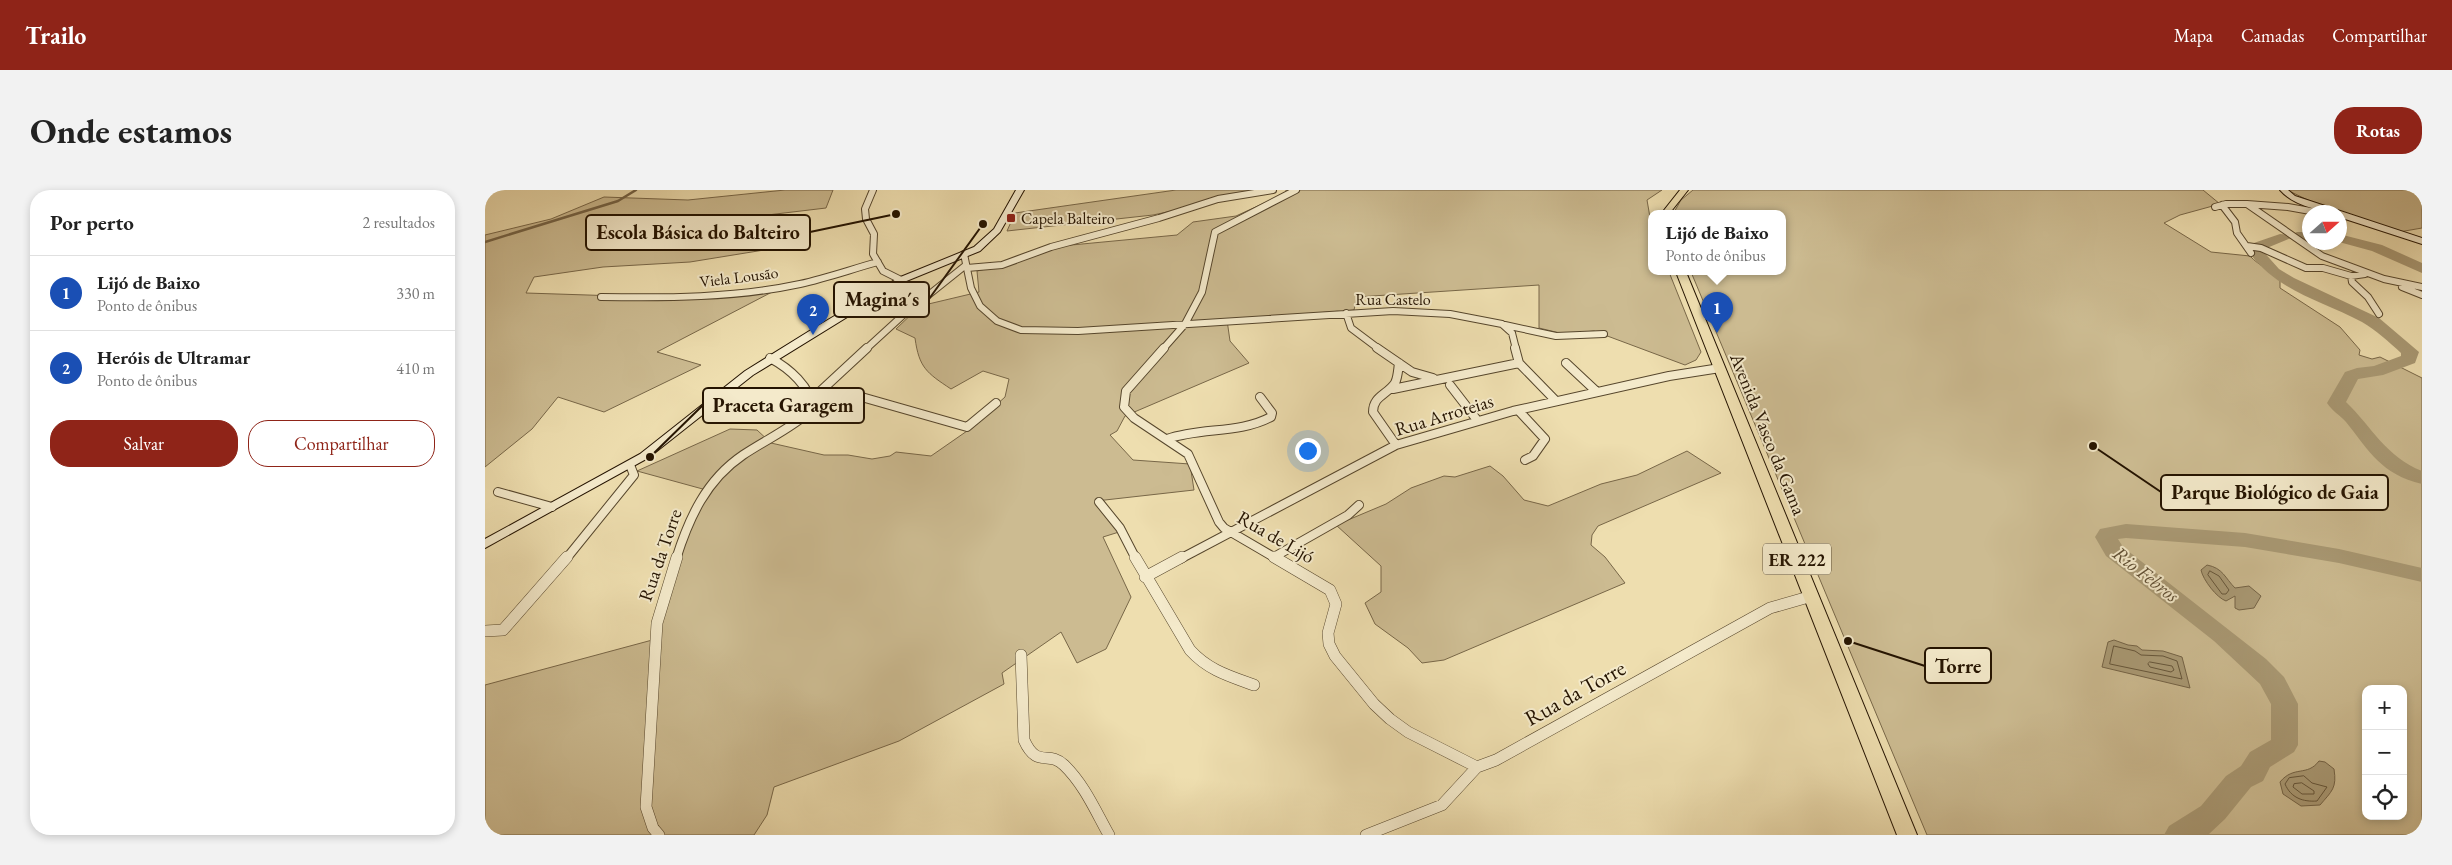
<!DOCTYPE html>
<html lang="pt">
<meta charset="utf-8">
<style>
body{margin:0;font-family:"EB Garamond",serif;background:#f2f2f2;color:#222}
.controls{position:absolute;right:15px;bottom:15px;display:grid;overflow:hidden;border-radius:10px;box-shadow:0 2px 8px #0003}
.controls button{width:45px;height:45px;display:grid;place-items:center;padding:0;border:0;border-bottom:1px solid #e0e0e0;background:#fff;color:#222;font:25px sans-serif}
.compass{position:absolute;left:1817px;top:15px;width:45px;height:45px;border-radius:50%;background:#fff;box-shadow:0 2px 8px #0003;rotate:69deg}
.you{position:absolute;left:822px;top:260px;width:18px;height:18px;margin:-12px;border:4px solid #fff;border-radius:50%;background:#1a73e8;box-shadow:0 0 0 8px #1a73e833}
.badge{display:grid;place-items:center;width:32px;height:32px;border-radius:50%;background:#8f2418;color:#fff;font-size:16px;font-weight:700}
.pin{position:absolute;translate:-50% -41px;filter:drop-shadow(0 1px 2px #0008)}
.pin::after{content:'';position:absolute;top:26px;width:18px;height:15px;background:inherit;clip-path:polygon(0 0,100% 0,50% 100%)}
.popup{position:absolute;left:1163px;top:20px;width:138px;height:65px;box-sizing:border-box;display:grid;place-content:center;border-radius:10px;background:#fff;filter:drop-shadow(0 1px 4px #0005);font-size:16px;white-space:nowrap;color:#767676}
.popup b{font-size:19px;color:#222}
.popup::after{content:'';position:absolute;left:50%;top:100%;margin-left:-10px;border:10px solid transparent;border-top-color:#fff}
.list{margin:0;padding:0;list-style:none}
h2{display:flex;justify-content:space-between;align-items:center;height:65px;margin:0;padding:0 20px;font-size:21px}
h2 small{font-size:16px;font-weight:400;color:#767676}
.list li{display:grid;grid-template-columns:32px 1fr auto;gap:15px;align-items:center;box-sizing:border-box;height:75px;padding:0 20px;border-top:1px solid #e0e0e0}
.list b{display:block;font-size:19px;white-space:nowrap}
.list p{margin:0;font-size:16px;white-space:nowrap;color:#767676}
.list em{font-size:16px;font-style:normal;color:#767676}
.actions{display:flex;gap:10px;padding:15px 20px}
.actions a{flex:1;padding:11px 0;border:1px solid #8f2418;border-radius:20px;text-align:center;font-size:18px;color:#8f2418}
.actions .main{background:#8f2418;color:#fff}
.icon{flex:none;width:28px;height:28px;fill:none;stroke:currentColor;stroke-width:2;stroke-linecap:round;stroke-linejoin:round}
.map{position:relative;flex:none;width:1937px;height:645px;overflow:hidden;border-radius:20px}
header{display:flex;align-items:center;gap:30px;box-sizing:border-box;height:70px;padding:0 25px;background:#8f2418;color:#fff}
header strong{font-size:24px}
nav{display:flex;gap:28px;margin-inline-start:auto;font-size:18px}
.intro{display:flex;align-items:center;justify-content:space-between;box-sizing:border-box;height:120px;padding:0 30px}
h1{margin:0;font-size:35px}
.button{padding:12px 22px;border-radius:20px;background:#8f2418;color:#fff;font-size:18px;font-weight:700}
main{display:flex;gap:30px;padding:0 30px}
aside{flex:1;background:#fff;border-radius:20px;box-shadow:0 2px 8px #0003}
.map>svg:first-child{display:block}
.green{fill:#ccbb91;stroke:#786748;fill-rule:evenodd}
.water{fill:#a99974;stroke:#746346}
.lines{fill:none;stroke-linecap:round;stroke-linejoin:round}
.shore{stroke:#66563a;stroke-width:1}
.stream{stroke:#746346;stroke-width:2.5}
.river{fill:#a99974;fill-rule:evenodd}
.street-far2-casing{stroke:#56462c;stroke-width:8}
.street-far1-casing{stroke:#56462c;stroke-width:10}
.street-casing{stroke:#56462c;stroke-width:12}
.secondary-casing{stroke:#241300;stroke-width:2}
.primary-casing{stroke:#241300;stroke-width:2}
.street-far2{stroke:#f4eacb;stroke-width:6}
.street-far1{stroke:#f4eacb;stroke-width:8}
.street{stroke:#f4eacb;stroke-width:11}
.secondary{fill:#f4eacb;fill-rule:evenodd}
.primary{fill:#eedeaf;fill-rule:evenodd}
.poi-dot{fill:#8f2418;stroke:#f4eacb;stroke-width:2}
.labels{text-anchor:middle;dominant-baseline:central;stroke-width:4;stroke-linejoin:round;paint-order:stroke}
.far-poi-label{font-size:16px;fill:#241300;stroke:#f4eacb;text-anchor:start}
.far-street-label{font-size:16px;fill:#241300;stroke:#f4eacb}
.shield{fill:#f4eacb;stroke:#62543d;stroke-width:1}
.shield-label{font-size:18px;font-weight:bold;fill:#241300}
.street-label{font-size:19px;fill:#241300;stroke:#f4eacb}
.water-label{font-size:20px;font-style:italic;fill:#604f34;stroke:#f4eacb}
.near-street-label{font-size:22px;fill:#241300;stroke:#f4eacb}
.leader{fill:none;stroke:#241300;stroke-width:2}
.callout-dot{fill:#241300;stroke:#f4eacb;stroke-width:2}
.callout{fill:#f4eacb;stroke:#241300;stroke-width:2}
.callout-label{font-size:20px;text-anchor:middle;font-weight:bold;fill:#241300}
</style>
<header>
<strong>Trailo</strong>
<nav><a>Mapa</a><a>Camadas</a><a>Compartilhar</a></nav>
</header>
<div class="intro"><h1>Onde estamos</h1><a class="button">Rotas</a></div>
<main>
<aside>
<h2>Por perto<small>2 resultados</small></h2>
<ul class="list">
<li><span class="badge" style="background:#1a4fb4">1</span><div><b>Lijó de Baixo</b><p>Ponto de ônibus</p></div><em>330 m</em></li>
<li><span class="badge" style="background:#1a4fb4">2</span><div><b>Heróis de Ultramar</b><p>Ponto de ônibus</p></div><em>410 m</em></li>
</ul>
<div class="actions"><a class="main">Salvar</a><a>Compartilhar</a></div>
</aside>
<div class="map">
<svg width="1937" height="645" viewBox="0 0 1937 645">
<rect width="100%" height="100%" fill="#eedeaf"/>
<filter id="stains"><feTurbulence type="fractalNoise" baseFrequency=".004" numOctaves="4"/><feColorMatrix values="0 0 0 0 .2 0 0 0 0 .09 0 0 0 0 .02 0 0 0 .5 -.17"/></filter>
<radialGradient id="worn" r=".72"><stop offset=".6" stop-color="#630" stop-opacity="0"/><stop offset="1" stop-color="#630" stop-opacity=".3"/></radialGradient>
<path class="green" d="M300,0H348L341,18L274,26L225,29L204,56L279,46V60L205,72L118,77L49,87L41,103L164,107L287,102L172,162L216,175L119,222L73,207L47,239L0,277V45L66,29L119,7L203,10Z
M691,0H785L668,25L522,41L530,23Z
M801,0H1177L1162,10L1167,39V82H1184L1216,162L1211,170L1200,175L1109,141L1079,144L1054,138V95L872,107L869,120L742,130L745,151L764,173L640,226L632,241L625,245L648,270L705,274L709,300L611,311L634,342L618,347L646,407L621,459L592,473L576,442L517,483L519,494L414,551L289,597L282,625L269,645H0V495L171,449L209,322L225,301L152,281L245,239L272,240L286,253L339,265H363L387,269L405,266L411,262L446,266L482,241L520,207L524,189L498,181L466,199C442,183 434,178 430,148L411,139L435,116L494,102L492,81L517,75L576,56L692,45L708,32L751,26L801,3Z
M1208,0H1718L1735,14L1695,25L1679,33L1726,62L1765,66C1774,76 1787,80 1795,91V98L1855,137L1875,160L1874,165L1887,169L1895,167L1937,188V645H1442L1206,82H1297V24H1188L1196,10ZM1881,499H1918V626H1881Z
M1802,0H1937V38L1914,42L1827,12Z
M1202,261L1236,283L1113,336L1107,345L1106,355L1120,367L1140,393L959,470L937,473L923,458L890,434L880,413L896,402V376L851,335L901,314L926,298L959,286L970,287L1005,276L1018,286L1039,310L1063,316L1116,294L1152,285Z"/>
<path class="water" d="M1722,375C1738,378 1740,388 1750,398L1764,396L1776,406L1769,418L1754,420L1750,418V406L1741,411C1732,408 1718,390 1716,380Z
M1629,450L1643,455L1652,456L1657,460L1678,461L1697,467L1705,498L1617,477L1623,452Z
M1834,571L1840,572L1849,579C1852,598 1847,601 1835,615L1816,616L1798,604L1795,592C1809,575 1822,587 1834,571Z"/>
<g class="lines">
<path class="shore" d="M1725,381L1734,386L1744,400L1741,404H1737L1723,385Z
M1629,456L1650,461L1656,465L1678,466L1692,471L1697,489L1625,474Z
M1665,472L1687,476L1689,480L1686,482L1665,477L1663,474Z
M1819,586L1827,593L1842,597L1832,611C1818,612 1806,608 1800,594L1804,588Z
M1817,593L1829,601V604H1817L1808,597L1809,594Z"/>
<path class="stream" d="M0,52L133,11L151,0"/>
<path class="river" d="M1812,42H1824V50L1806,48L1777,60L1794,79L1809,88L1894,128L1934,162L1930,173L1898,185L1873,189L1861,212C1887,237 1901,267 1937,281V294C1896,284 1885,262 1861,232C1855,225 1847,221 1842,213L1860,182L1872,178L1889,176L1916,166V163C1904,152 1891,140 1877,132C1833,109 1790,101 1761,58L1763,55L1795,44L1806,45Z
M1854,44L1897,55L1937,73V83L1887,61L1854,52Z
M1641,334L1760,343L1854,359L1937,378V392L1854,373L1760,357L1641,348L1633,349L1638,357L1652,368L1781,469L1799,487L1813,514V555L1809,562L1785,577L1778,591L1766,597L1740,629L1724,644L1679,645L1684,636L1716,616L1741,586L1756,576L1765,562L1786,550V514L1775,494L1729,451L1621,366L1610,347L1615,339Z"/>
<g class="street-far2-casing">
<path id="street-far2" d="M388,0L380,19L381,29L389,44L388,64L398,81L416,90
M1737,15L1750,32L1752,43L1766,63
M1730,17L1741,14H1762
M1831,22L1803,17L1762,14L1837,66L1899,89L1937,97
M1762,56L1776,58L1821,78H1838L1866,86L1880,84
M479,64L486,98L495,116L512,131L536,140L593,141L908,121L965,124L1017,134L1027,143L1031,159
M482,78L517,75L566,57L674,28L733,9L788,0
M1866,86L1867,92L1883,107L1894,124
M1917,97L1937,105
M116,107C182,108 250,108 315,94C342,88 367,79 393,72
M861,123L866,138L894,159
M1020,135L1071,146L1119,144
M381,159L416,127L481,75
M678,159L700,134L717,102L730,42L811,0"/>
</g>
<g class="street-far1-casing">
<path id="street-far1" d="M679,158L641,201L639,217L649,228L703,264L734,332L739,338L792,369
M892,158L927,182L948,188
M1030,158L1034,173L1071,211
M1081,173L1112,202
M965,195L992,230
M908,199L1034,173
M327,209L382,158
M330,209L359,202L482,237L511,213
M1034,221L1060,249L1048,266L1040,270
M682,249C717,237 754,244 786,227L787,223L775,207
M911,255L888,222C888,206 902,205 910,193C913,187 913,180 914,173
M13,302L67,317
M614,312L635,338L651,369
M789,367L863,325L874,315
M81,369L149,285L145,275
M191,369C204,328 221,290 258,265C282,249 307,238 328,219C326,197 304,178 285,168
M695,369L911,255L1028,221L1184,186L1235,178"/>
</g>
<g class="street-casing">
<path id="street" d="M650,367L705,460C723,480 744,486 769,495
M789,367L845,400L851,414L843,443L844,454L850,466L889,514L905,529L923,542L992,577
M660,387L697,367
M0,441L18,440L82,367
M536,465L539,550C552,579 563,560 579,575C599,594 611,622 624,645
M174,645L168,638L161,617L172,433L192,367
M881,645L957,615L992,577L1011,570L1285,418L1327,406"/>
</g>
<g class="secondary-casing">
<path id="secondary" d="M531,0H539L515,42L495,61L419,92L268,185L163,268L0,358V349L155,264L260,181L326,140L413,88L489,57L509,39Z
M1795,0H1803L1810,6L1937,48V54L1854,27V22C1835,22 1808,15 1795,0Z"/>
</g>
<g class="primary-casing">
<path id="primary" d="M1195,0H1203L1184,24H1176Z
M1191,82H1201L1432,645H1412Z"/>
</g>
<use href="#street-far2" class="street-far2"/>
<use href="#street-far1" class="street-far1"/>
<use href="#street" class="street"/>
<use href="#secondary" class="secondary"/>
<use href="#primary" class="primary"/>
</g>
<rect class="poi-dot" x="521" y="23" width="10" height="10" rx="2.5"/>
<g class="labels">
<g class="far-poi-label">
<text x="536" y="28">Capela Balteiro</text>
</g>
<g class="far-street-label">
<text transform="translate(254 87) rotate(-7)">Viela Lousão</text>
<text x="908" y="109">Rua Castelo</text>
</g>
<rect class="shield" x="1278" y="353.5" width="68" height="31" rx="4"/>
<g class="shield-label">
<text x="1312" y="369">ER 222</text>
</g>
<g class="street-label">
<text transform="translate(959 225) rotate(-17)">Rua Arroteias</text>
<text transform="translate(1283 244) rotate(68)">Avenida Vasco da Gama</text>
<text transform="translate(791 347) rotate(30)">Rua de Lijó</text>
<text transform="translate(175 365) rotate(-71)">Rua da Torre</text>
</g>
<g class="water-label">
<text transform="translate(1661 384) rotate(38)">Rio Febros</text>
</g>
<g class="near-street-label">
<text transform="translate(1090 503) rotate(-29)">Rua da Torre</text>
</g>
</g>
<path class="leader" d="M411 24L325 42M498 34L444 109M165 267L218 215M1608 256L1676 302M1363 451L1440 476"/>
<g class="callout-dot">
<circle cx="411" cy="24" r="5"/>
<circle cx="498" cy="34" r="5"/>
<circle cx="165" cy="267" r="5"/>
<circle cx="1608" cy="256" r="5"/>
<circle cx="1363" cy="451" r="5"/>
</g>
<g class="callout">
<rect x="101" y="25" width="224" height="35" rx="5"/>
<rect x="349" y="92" width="95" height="35" rx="5"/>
<rect x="218" y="198" width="161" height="35" rx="5"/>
<rect x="1676" y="285" width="227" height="35" rx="5"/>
<rect x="1440" y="458" width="66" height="35" rx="5"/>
</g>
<g class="callout-label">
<text x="213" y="49">Escola Básica do Balteiro</text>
<text x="397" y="116">Magina´s</text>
<text x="298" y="222">Praceta Garagem</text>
<text x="1790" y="309">Parque Biológico de Gaia</text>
<text x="1473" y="483">Torre</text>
</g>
<rect width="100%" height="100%" filter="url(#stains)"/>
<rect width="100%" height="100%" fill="url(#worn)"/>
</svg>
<div class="controls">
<button>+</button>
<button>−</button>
<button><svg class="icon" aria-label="locate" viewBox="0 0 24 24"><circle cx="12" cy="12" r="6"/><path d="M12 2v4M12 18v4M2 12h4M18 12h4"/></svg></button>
</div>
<svg class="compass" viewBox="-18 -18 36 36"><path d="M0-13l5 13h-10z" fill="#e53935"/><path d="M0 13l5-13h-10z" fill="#767676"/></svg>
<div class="you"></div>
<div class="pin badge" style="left:1232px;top:143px;background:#1a4fb4">1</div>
<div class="popup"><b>Lijó de Baixo</b>Ponto de ônibus</div>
<div class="pin badge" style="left:328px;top:145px;background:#1a4fb4">2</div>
</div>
</main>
